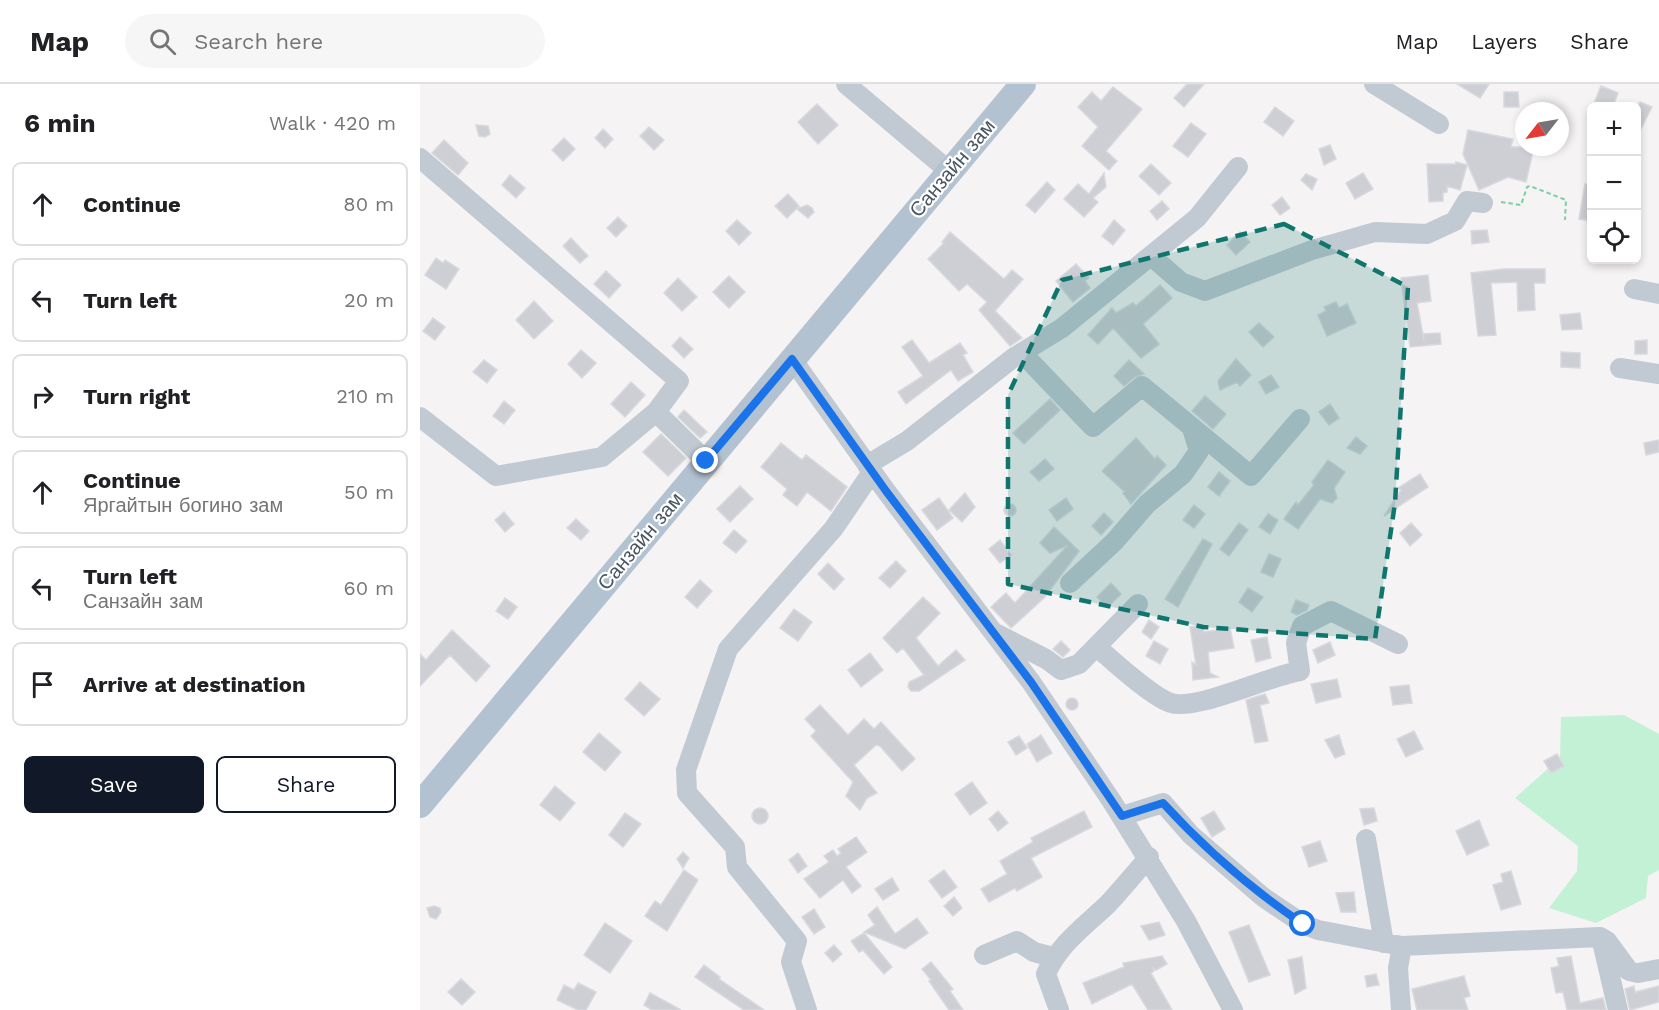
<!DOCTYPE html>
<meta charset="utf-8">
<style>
body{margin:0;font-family:"Work Sans",sans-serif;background:#f6f6f6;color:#202124}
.controls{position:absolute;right:18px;top:18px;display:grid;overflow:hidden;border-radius:9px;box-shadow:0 3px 9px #0003}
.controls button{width:54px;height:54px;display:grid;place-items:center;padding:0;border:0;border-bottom:2px solid #e0e0e0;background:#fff;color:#202124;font:30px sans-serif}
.compass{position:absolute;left:1095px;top:18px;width:54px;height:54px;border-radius:50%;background:#fff;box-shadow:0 3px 9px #0003;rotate:239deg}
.stop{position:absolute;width:18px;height:18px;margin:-14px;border:4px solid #1a73e8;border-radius:50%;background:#fff}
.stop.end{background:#1a73e8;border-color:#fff;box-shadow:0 2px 6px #0008}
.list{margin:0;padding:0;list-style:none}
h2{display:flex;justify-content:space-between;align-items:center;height:78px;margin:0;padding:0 24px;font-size:26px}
h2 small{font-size:20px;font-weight:400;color:#757577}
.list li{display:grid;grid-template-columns:39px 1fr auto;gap:18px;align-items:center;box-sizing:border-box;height:84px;margin:0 12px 12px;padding:0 12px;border:2px solid #e0e0e0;border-radius:9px}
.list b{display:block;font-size:22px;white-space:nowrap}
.list p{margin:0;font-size:20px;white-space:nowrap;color:#757577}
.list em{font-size:20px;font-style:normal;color:#757577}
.actions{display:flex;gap:12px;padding:18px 24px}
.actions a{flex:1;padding:14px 0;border:2px solid #111827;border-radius:9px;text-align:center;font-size:21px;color:#111827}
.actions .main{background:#111827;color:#fff}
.icon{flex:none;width:33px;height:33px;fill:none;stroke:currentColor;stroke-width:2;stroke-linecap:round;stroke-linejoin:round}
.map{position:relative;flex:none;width:1239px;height:926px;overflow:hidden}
header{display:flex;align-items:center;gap:36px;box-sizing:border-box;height:84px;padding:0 30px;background:#fff;border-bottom:2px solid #e0e0e0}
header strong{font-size:28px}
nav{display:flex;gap:33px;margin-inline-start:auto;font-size:21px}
.search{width:420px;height:54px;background:#f6f6f6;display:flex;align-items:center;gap:15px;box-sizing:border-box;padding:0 21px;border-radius:33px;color:#757577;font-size:22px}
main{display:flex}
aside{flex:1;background:#fff}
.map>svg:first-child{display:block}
.green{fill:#c3f1d5}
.building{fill:#cdcfd5;stroke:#d7d9de;stroke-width:1.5}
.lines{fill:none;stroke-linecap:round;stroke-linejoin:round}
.path{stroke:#7ad0a6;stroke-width:2;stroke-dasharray:4.5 3;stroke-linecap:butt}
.minor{stroke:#c1cad2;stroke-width:20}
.major{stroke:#b3c2d1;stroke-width:26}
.route{stroke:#1a73e8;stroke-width:8}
.marked{fill:#0f766e;fill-opacity:0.2;stroke:#0f766e;stroke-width:4.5;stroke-dasharray:12 8;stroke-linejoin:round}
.labels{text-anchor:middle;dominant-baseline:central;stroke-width:4.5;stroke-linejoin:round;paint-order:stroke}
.street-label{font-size:20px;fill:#4a5661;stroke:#fff}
</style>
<header>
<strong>Map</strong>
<div class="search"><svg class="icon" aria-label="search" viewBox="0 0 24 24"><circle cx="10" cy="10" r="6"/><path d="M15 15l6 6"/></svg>Search here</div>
<nav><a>Map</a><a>Layers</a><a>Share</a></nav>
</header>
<main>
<aside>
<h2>6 min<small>Walk · 420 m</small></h2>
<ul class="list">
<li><svg class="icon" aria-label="ahead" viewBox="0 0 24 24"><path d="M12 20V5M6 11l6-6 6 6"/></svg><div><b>Continue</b></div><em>80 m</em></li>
<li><svg class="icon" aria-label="left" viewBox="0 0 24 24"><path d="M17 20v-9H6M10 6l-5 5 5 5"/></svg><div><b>Turn left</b></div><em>20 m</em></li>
<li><svg class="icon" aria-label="right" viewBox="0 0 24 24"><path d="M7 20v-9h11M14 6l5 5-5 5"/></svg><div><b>Turn right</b></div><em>210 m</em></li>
<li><svg class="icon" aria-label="ahead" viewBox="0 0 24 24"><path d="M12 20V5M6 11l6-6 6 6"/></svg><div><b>Continue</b><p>Яргайтын богино зам</p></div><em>50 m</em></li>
<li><svg class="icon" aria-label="left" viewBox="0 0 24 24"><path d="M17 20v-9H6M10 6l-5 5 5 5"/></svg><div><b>Turn left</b><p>Санзайн зам</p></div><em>60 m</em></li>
<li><svg class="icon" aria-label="arrive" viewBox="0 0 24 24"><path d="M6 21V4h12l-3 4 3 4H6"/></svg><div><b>Arrive at destination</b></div></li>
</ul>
<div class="actions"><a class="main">Save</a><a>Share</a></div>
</aside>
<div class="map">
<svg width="1239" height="926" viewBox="0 0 1239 926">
<rect width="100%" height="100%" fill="#f5f3f3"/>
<path class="green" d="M1204,631L1239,650V786L1228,792L1226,814L1176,839L1129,824L1157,787L1158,762L1095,714L1140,674L1141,633Z"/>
<path class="building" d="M767,0H784L764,23L754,14Z
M1037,0H1069L1060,14Z
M1181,2L1198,9L1193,22H1173Z
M693,3L722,25L686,67L697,77L689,86L662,62L678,43L658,23L672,8L681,17Z
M1084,8H1098L1099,23H1084Z
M1220,18L1232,23L1216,55V25Z
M397,20L418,41L398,60L378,38Z
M855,23L874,37L863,52L844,38Z
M771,39L786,50L768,73L753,62Z
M56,41L68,42L70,50L65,53L59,52Z
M229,43L244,56L234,66L220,52Z
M183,45L193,55L185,64L175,54Z
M1048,46L1093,55L1091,63H1114L1106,98L1088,93L1059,106L1043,70Z
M144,54L155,65L143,77L132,66Z
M24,56L48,79L38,91L12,69Z
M910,61L916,75L904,81L899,65Z
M1036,78L1047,81L1040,106L1027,102V108L1023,109V117L1009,118L1007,80H1036Z
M731,80L751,99L739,111L719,92Z
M684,89L686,103L673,114L678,118L664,133L644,115L658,100L669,110Z
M943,89L953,105L935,115L926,99Z
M886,90L897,95L892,106L881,96Z
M90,91L105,104L96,114L82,101Z
M627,98L635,106L615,129L606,121Z
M1165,100L1172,101V137L1159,135Z
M368,110L379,122L367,134L355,122Z
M862,113L870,124L860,131L852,121Z
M742,117L749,125L737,136L730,127Z
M387,121L392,124L394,128L388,134L377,125Z
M198,133L207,142L196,153L187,144Z
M317,136L331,149L319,161L306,147Z
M694,136L705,146L693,161L682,152Z
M1067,146L1069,158L1052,160L1051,147Z
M530,148L584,195L592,186L603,195L575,227L602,254L590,262L559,226L567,218L547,200L539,207L508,175L524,159L522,158Z
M820,148L830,158L816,171L807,161Z
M151,154L168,172L160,179L143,162Z
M16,174L23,179L25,176L39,185L26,205L5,191Z
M656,180L669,194L665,197L670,204L653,218L636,197Z
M1084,185H1125V199H1114L1115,226L1098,227L1097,198L1071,199L1076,251L1058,252L1051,189Z
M186,187L201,201L189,214L174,200Z
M1008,191L1011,217L997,219L1004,256L1003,250L1020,249L1021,260L990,263L981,194Z
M309,192L325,208L309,224L293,208Z
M258,194L277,213L262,227L244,209Z
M740,201L752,214L723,240L739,260L721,274L693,244L678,260L668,251L692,224L696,229L713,219L716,222Z
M114,217L133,237L114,255L96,236Z
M916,218L919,224L927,220L936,239L907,252L898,231L906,227L904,223Z
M1160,229L1162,245L1142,246L1140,231Z
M13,234L25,243L15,256L3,247Z
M839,239L854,253L843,263L829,248Z
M260,253L273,265L264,274L252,262Z
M492,256L509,279L540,259L547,269L543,271L553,288L538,297L531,286L486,320L478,308L503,292L482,263Z
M1227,256V270H1215V257Z
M161,266L176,279L162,294L148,280Z
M1141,268L1160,269V284L1141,283Z
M816,275L831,291L820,302L817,298L800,306L798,297Z
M64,276L77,286L67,299L53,288Z
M709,276L724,290L715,293L704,302L694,292Z
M851,291L859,303L846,310L839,298Z
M211,298L225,311L205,333L191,320Z
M785,312L806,330L793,345L772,327Z
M630,315L640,326L604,360L593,349Z
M84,317L95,326L84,340L73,332Z
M910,320L919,334L909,341L899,328Z
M264,326L287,348L280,354L258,333Z
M241,350L266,374L248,392L223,368Z
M936,353L947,362L940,370L927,364Z
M716,354L735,375L737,372L746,381L711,420L703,409L705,408L682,387Z
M1239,356V368L1226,371L1224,359Z
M361,359L382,376L386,371L427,403L411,427L387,408L377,422L363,411L367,405L341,383Z
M625,375L634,385L619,397L610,388Z
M908,376L925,388L914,404L917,414L912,419L900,415L878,445L864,435L876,418L878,421L894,401L892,398Z
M799,388L810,397L799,412L788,403Z
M1000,390L1008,403L964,432L981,406L978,404Z
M320,402L333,415L310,438L297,425Z
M545,409L555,423L542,438L529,426Z
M519,414L533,434L517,446L502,426Z
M646,414L653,425L637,437L629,426Z
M584 426a6 6 0 1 1 12 0a6 6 0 1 1-12 0Z
M774,421L785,430L774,444L763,436Z
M84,428L94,440L85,448L75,436Z
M684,429L693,438L681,451L672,442Z
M848,430L858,436L850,450L839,443Z
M156,435L169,447L161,456L147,444Z
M819,439L828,446L809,472L800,465Z
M991,439L1002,451L990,462L980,449Z
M634,443L659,467L624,514L591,544L571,523L586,509L595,519L648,461L630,469L620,459Z
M314,446L327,457L316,469L303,459Z
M783,455L792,460L758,523L745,515Z
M580,456L591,471L580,479L569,465Z
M849,470L861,475L853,493L841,488Z
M476,477L486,487L470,504L459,494Z
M408,479L424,495L414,506L398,490Z
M280,496L292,507L277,524L265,513Z
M691,499L701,510L687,524L677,513Z
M828,504L843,513L832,528L819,518Z
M503,513L520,529L496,554L518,582L536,566L545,576L499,607H491L488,603L489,598L504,591L483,564L477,569L463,554Z
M85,514L97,523L88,535L76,527Z
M876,516L889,521L887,526L877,531L871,528Z
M374,525L392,538L378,557L360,544Z
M729,536L739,543L731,555L722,548Z
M783,541L784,548L810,544L814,564L788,568L790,589L798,593L773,596L772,578L776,581L770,543Z
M32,546L70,582L56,598L30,571L0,602V570L6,576Z
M847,553L851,574L836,578L831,556Z
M641,557L650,566L643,573L633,565Z
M734,557L748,565L740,580L726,572Z
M910,558L915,571L898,579L893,566Z
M450,569L463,586L441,603L428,586Z
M917,595L921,613L896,619L891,600Z
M220,598L240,615L224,632L205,615Z
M989,601L992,619L973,621L970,603Z
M845,610L849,619L840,621L848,657L835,659L826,616Z
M646 620a6 6 0 1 1 12 0a6 6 0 1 1-12 0Z
M400,621L428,651L444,635L454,645L461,638L495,675L482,687L460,662L456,661L434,681L457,709L447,714L440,726L426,712L433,698L391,652L396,647L385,635Z
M994,647L1003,665L986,673L977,655Z
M179,649L201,668L185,687L163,668Z
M621,651L632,669L617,678L607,660Z
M919,651L925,670L915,674L905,656Z
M599,652L607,664L596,671L588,658Z
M1137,670L1144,682L1131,689L1124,677Z
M552,698L567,719L550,731L535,710Z
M135,702L155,719L140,737L120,721Z
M332 732a8 8 0 1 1 16 0a8 8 0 1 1-16 0Z
M954,724L957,737L944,741L940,725Z
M578,727L588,739L578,747L569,735Z
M664,727L672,743L611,774L622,793L597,807L595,804L569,818L561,805L587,790L580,777L613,758L611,754Z
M794,727L805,745L792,753L781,734Z
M205,729L221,740L203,763L189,751Z
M1059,736L1069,761L1047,771L1036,747Z
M436,753L447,768L426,783L441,802L432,809L423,796L400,814L384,795L409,778L404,772L413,766L417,772L421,769L418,765Z
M900,757L907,777L889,783L882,763Z
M263,768L269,774L263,784L257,775Z
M378,769L387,782L378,789L369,776Z
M264,786L278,796L247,847L225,832L235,817L241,821Z
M524,786L537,803L522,814L509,797Z
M1091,787L1101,820L1081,826L1073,801L1083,798L1081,790Z
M472,794L479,806L463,816L455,805Z
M934,808L936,828H921L916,809Z
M534,813L542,824L533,832L524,822Z
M14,822L20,824L21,828L16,835L10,833L7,824Z
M457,823L475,850L497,834L508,849L485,865L444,848L455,841L448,831Z
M394,825L405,843L394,850L382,833Z
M739,838L745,851L729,856L721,842Z
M185,839L212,857L190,889L164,871Z
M829,841L850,891L829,898L809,848Z
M444,849L472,883L464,890L443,866L439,868L431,857Z
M414,861L422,870L413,878L405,869Z
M742,872L747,880L736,886L733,884L734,887L731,889L752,926H728L712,900L672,920L663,899L704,883L703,879Z
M1151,872L1160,919L1183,914L1186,926H1147L1143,908L1136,909L1131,884L1139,882L1137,874Z
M882,873L886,904L875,910L868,876Z
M511,878L533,905L530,907L543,926H529L509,897L511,896L502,885Z
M284,881L300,893L299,895L344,926H324L275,893Z
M956,890L959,901L947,903L945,892Z
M1044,892L1050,912L1044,914L1048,926H997L992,905Z
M41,895L55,908L42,921L28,908Z
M158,899L176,908L166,926H158L137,916L144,901L154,906Z
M1214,902L1215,908L1239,902V918L1210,926L1205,905Z
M230,909L261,926H232L224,921Z"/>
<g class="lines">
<path class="path" d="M1081,118L1101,121L1107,103L1110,102L1146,116L1145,136"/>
<path class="minor" d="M426,0L529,87
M954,0L1019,40
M0,74L259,297L236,328L182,373L76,392L0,333
M731,172L761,198L785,207L892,166L955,148L1007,150L1035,137L1047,117L1063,119
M1214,205L1239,210
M602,269L673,343L722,302L831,392L880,335
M372,275L466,407L611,598L691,716L766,837L813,926
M1200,284L1239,290
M236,328L286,377
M447,381L487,357L593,274L642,244L777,134L818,83
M650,499L694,458L727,420L763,390L779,367L772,344
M577,550L626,575L641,586L659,580L718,520
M677,563C693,577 732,613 751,619C777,627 848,592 880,587L876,559L882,542L911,527L978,560
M702,732L743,719L771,751L843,813L883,840L898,846L982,862L1180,853L1187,857L1209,887L1218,889L1239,885
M946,755L964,859
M1182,858L1198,926
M564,871L597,857L614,868L633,873
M387,926L371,878L377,857L317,783L315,763L267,709L266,686L308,565L414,444L452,388
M639,926L626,890C639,860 665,842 688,820C702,805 715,789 729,773
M981,926L978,884L982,862"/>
<path class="major" d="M0,721L603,0"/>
</g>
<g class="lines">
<path class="route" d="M286,377L372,275L466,407L611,598L702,732L743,719C785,765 831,805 883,840"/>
</g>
<path class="marked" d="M864,140L988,203L975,419L955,555L783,543L588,500V311L642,196Z"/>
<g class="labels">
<g class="street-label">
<text transform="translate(532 84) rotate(-50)">Санзайн зам</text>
<text transform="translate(220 457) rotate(-50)">Санзайн зам</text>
</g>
</g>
</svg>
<div class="controls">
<button>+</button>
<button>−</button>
<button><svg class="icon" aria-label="locate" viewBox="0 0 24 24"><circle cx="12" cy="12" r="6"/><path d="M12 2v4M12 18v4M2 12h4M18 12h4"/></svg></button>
</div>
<svg class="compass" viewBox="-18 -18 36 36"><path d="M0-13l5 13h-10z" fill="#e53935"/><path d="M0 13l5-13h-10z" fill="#757577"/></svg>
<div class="stop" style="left:883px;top:840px"></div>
<div class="stop end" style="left:286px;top:377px"></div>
</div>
</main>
